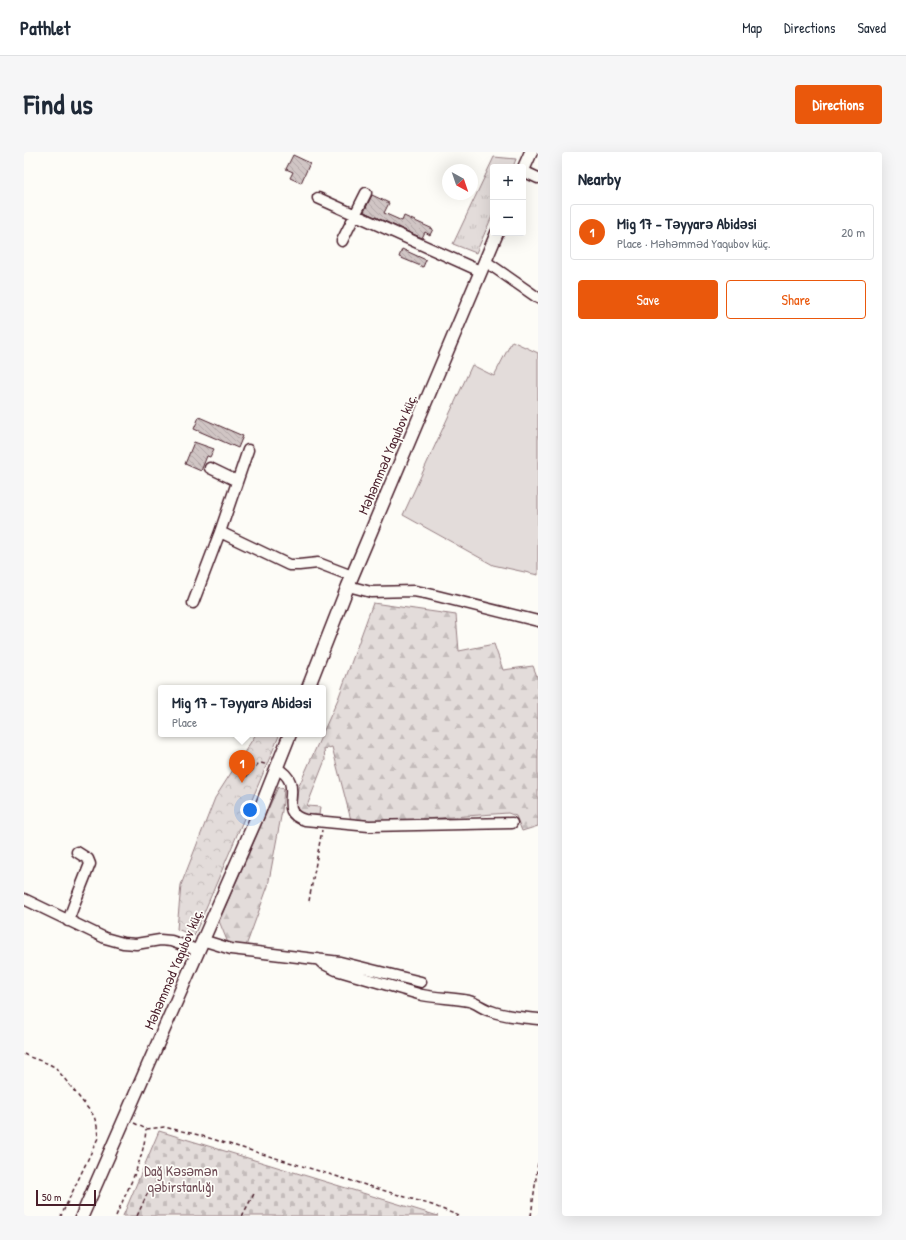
<!DOCTYPE html>
<meta charset="utf-8">
<style>
body{margin:0;font-family:"Patrick Hand",sans-serif;background:#f6f6f7;color:#1f2937}
.controls{position:absolute;right:12px;top:12px;display:grid;overflow:hidden;border-radius:4px;box-shadow:0 4px 16px #0002}
.controls button{width:36px;height:36px;display:grid;place-items:center;padding:0;border:0;border-bottom:1px solid #e0e1e3;background:#fff;color:#1f2937;font:20px sans-serif}
.compass{position:absolute;left:418px;top:12px;width:36px;height:36px;border-radius:50%;background:#fff;box-shadow:0 4px 16px #0002;rotate:140deg}
.scale{position:absolute;left:12px;bottom:10px;width:60px;box-sizing:border-box;padding-left:4px;border:2px solid #4a1f2b;border-top:0;font-size:11px;line-height:14px;white-space:nowrap;color:#4a1f2b;-webkit-text-stroke:3px #fdfcf7;paint-order:stroke}
.you{position:absolute;left:226px;top:658px;width:14px;height:14px;margin:-10px;border:3px solid #fff;border-radius:50%;background:#1a73e8;box-shadow:0 0 0 6px #1a73e833}
.badge{display:grid;place-items:center;width:26px;height:26px;border-radius:50%;background:#ea580c;color:#fff;font-size:13px;font-weight:700}
.pin{position:absolute;translate:-50% -33px;filter:drop-shadow(0 1px 2px #0008)}
.pin::after{content:'';position:absolute;top:21px;width:14px;height:12px;background:inherit;clip-path:polygon(0 0,100% 0,50% 100%)}
.popup{position:absolute;left:134px;top:533px;width:168px;height:52px;box-sizing:border-box;display:grid;place-content:center;border-radius:4px;background:#fff;filter:drop-shadow(0 1px 3px #0005);font-size:13px;white-space:nowrap;color:#747a83}
.popup b{font-size:15px;color:#1f2937}
.popup::after{content:'';position:absolute;left:50%;top:100%;margin-left:-8px;border:8px solid transparent;border-top-color:#fff}
.list{margin:0;padding:0;list-style:none}
h2{display:flex;justify-content:space-between;align-items:center;height:52px;margin:0;padding:0 16px;font-size:17px}
h2 small{font-size:13px;font-weight:400;color:#747a83}
.list li{display:grid;grid-template-columns:26px 1fr auto;gap:12px;align-items:center;box-sizing:border-box;height:56px;margin:0 8px 8px;padding:0 8px;border:1px solid #e0e1e3;border-radius:4px}
.list b{display:block;font-size:15px;white-space:nowrap}
.list p{margin:0;font-size:13px;white-space:nowrap;color:#747a83}
.list em{font-size:13px;font-style:normal;color:#747a83}
.actions{display:flex;gap:8px;padding:12px 16px}
.actions a{flex:1;padding:9px 0;border:1px solid #ea580c;border-radius:4px;text-align:center;font-size:14px;color:#ea580c}
.actions .main{background:#ea580c;color:#fff}
.map{position:relative;flex:none;width:514px;height:1064px;overflow:hidden;border-radius:4px}
header{display:flex;align-items:center;gap:24px;box-sizing:border-box;height:56px;padding:0 20px;background:#fff;border-bottom:1px solid #e0e1e3}
header strong{font-size:19px}
nav{display:flex;gap:22px;margin-inline-start:auto;font-size:14px}
.intro{display:flex;align-items:center;justify-content:space-between;box-sizing:border-box;height:96px;padding:0 24px}
h1{margin:0;font-size:28px}
.button{padding:10px 18px;border-radius:4px;background:#ea580c;color:#fff;font-size:14px;font-weight:700}
main{display:flex;gap:24px;padding:0 24px}
aside{flex:1;background:#fff;border-radius:4px;box-shadow:0 4px 16px #0002}
.map>svg:first-child{display:block}
.grass{fill:url(#grass-tufts);stroke:#967e82}
.forest{fill:url(#forest-firs);stroke:#967e82}
.cemetery{fill:url(#cemetery-stones);stroke:#967e82}
.park{fill:url(#park-crowns);stroke:#967e82}
.garden{fill:#e3dcda;stroke:#967e82}
.building{fill:url(#building-back-hatch);stroke:#4a1f2b}
.lines{fill:none;stroke-linecap:round;stroke-linejoin:round}
.minor-casing{stroke:#4a1f2b;stroke-width:13}
.major-casing{stroke:#4a1f2b;stroke-width:15}
.path{stroke:#4a1f2b;stroke-width:1.5;stroke-dasharray:4 3;stroke-linecap:butt}
.minor{stroke:#fdfcf7;stroke-width:10}
.major{stroke:#fdfcf7;stroke-width:12}
.labels{text-anchor:middle;dominant-baseline:central;stroke-width:3.5;stroke-linejoin:round;paint-order:stroke}
.street-label{font-size:14px;fill:#4a1f2b;stroke:#fdfcf7}
.park-label{font-size:14px;fill:#704e57;stroke:#fdfcf7}
</style>
<header>
<strong>Pathlet</strong>
<nav><a>Map</a><a>Directions</a><a>Saved</a></nav>
</header>
<div class="intro"><h1>Find us</h1><a class="button">Directions</a></div>
<main>
<div class="map">
<svg width="514" height="1064" viewBox="0 0 514 1064">
<defs>
<pattern id="grass-tufts" width="24" height="20" patternUnits="userSpaceOnUse"><rect width="24" height="20" fill="#e3dcda"/><path d="M3 7l-1-3M5 7V3M7 7l1-3M15 17l-1-3M17 17v-4M19 17l1-3" fill="none" stroke="#c4bcbb"/></pattern>
<pattern id="forest-firs" width="22" height="20" patternUnits="userSpaceOnUse"><rect width="22" height="20" fill="#e3dcda"/><path d="M5 1l3.5 6h-7zM16 11l3.5 6h-7z" fill="#c4bcbb"/></pattern>
<pattern id="cemetery-stones" width="16" height="16" patternUnits="userSpaceOnUse"><rect width="16" height="16" fill="#e3dcda"/><path d="M2 7V4a2 2 0 0 1 4 0v3zM10 15v-3a2 2 0 0 1 4 0v3z" fill="#c4bcbb"/></pattern>
<pattern id="park-crowns" width="20" height="18" patternUnits="userSpaceOnUse"><rect width="20" height="18" fill="#e3dcda"/><path d="M2 6a3 3 0 1 1 6 0M12 15a3 3 0 1 1 6 0" fill="none" stroke="#c4bcbb"/></pattern>
<pattern id="building-back-hatch" width="6" height="6" patternUnits="userSpaceOnUse"><rect width="6" height="6" fill="#d0c5c4"/><path d="M-1 5l2 2M0 0l6 6M5-1l2 2" fill="none" stroke="#b4a9a9"/></pattern>
</defs>
<rect width="100%" height="100%" fill="#fdfcf7"/>
<filter id="ink" filterUnits="userSpaceOnUse"><feTurbulence type="fractalNoise" baseFrequency=".025" numOctaves="2"/><feDisplacementMap in="SourceGraphic" scale="8" xChannelSelector="R" yChannelSelector="G"/><feConvolveMatrix kernelMatrix="1 2 1 2 8 2 1 2 1" color-interpolation-filters="sRGB"/></filter>
<g filter="url(#ink)">
<path class="grass" d="M470,5L492,7L489,15H469V62L452,101L429,92Z"/>
<path class="forest" d="M349,451L432,463L435,499L470,492L479,518L509,514L514,527V674L498,679L492,664L484,661L358,670L327,668L308,595L300,597L301,608L283,654L296,655L295,663L275,662L272,653L274,636L314,547Z
M254,635L260,637L258,659L244,734L222,794L204,791L195,769Z"/>
<path class="cemetery" d="M135,979L414,1064H99Z"/>
<path class="park" d="M232,582H251L255,584L170,784L153,777L157,733L191,646Z"/>
<path class="garden" d="M488,189L514,201V423L469,413L379,363L448,213L470,224Z"/>
<path class="building" d="M269,3L286,11L277,31L266,26L269,20L262,17Z
M348,43L365,51L360,61L378,69L380,64L409,77L406,83L401,80L398,86L340,60Z
M378,97L402,108L399,115L375,105Z
M175,265L219,284L214,296L170,277Z
M170,290L190,297L186,305L183,304L177,319L161,312Z"/>
<g class="lines">
<g class="minor-casing">
<path id="minor" d="M499,19L514,26
M294,46L456,119
M318,89L342,41
M461,109L514,146
M224,298L196,380L265,413H275L294,411L328,424
M186,316L213,329
M324,434L347,440L390,439L401,441L514,469
M169,451L196,380
M252,616C285,633 249,659 281,668L345,674L488,671
M0,747L81,786L99,791L112,792L136,788L147,789L173,798
M44,769L51,750L66,712L64,707L53,700
M178,788L207,797L316,810L397,830
M294,807L298,811L312,818L398,843C413,846 429,846 445,849C453,851 459,857 467,859C482,865 499,865 514,867"/>
</g>
<g class="major-casing">
<path id="major" d="M499,18L507,0
M284,536L324,434L473,81
M58,1064L233,665L266,582"/>
</g>
<path class="path" d="M222,625L234,612L237,611L244,613
M285,749L298,678
M0,902C10,908 22,909 32,916L70,964L73,974L74,986L37,1064
M110,971L122,977L140,975L175,983L408,1053L435,1064
M92,1064C104,1036 120,1008 122,977
M113,1064L126,1036
M218,1064L231,1040
M507,1064L514,1011"/>
<use href="#minor" class="minor"/>
<use href="#major" class="major"/>
</g>
</g>
<g class="labels">
<g class="street-label">
<text transform="translate(363 302) rotate(-67)">Məhəmməd Yaqubov küç.</text>
<text transform="translate(149 817) rotate(-67)">Məhəmməd Yaqubov küç.</text>
</g>
<g class="park-label">
<text x="157" y="1018">Dağ Kəsəmən<tspan x="157" dy="16">qəbirstanlığı</tspan></text>
</g>
</g>
</svg>
<div class="controls">
<button>+</button>
<button>−</button>
</div>
<svg class="compass" viewBox="-18 -18 36 36"><path d="M0-13l5 13h-10z" fill="#e53935"/><path d="M0 13l5-13h-10z" fill="#747a83"/></svg>
<div class="scale">50 m</div>
<div class="you"></div>
<div class="pin badge" style="left:218px;top:631px">1</div>
<div class="popup"><b>Mig 17 - Təyyarə Abidəsi</b>Place</div>
</div>
<aside>
<h2>Nearby<small></small></h2>
<ul class="list">
<li><span class="badge">1</span><div><b>Mig 17 - Təyyarə Abidəsi</b><p>Place · Məhəmməd Yaqubov küç.</p></div><em>20 m</em></li>
</ul>
<div class="actions"><a class="main">Save</a><a>Share</a></div>
</aside>
</main>
